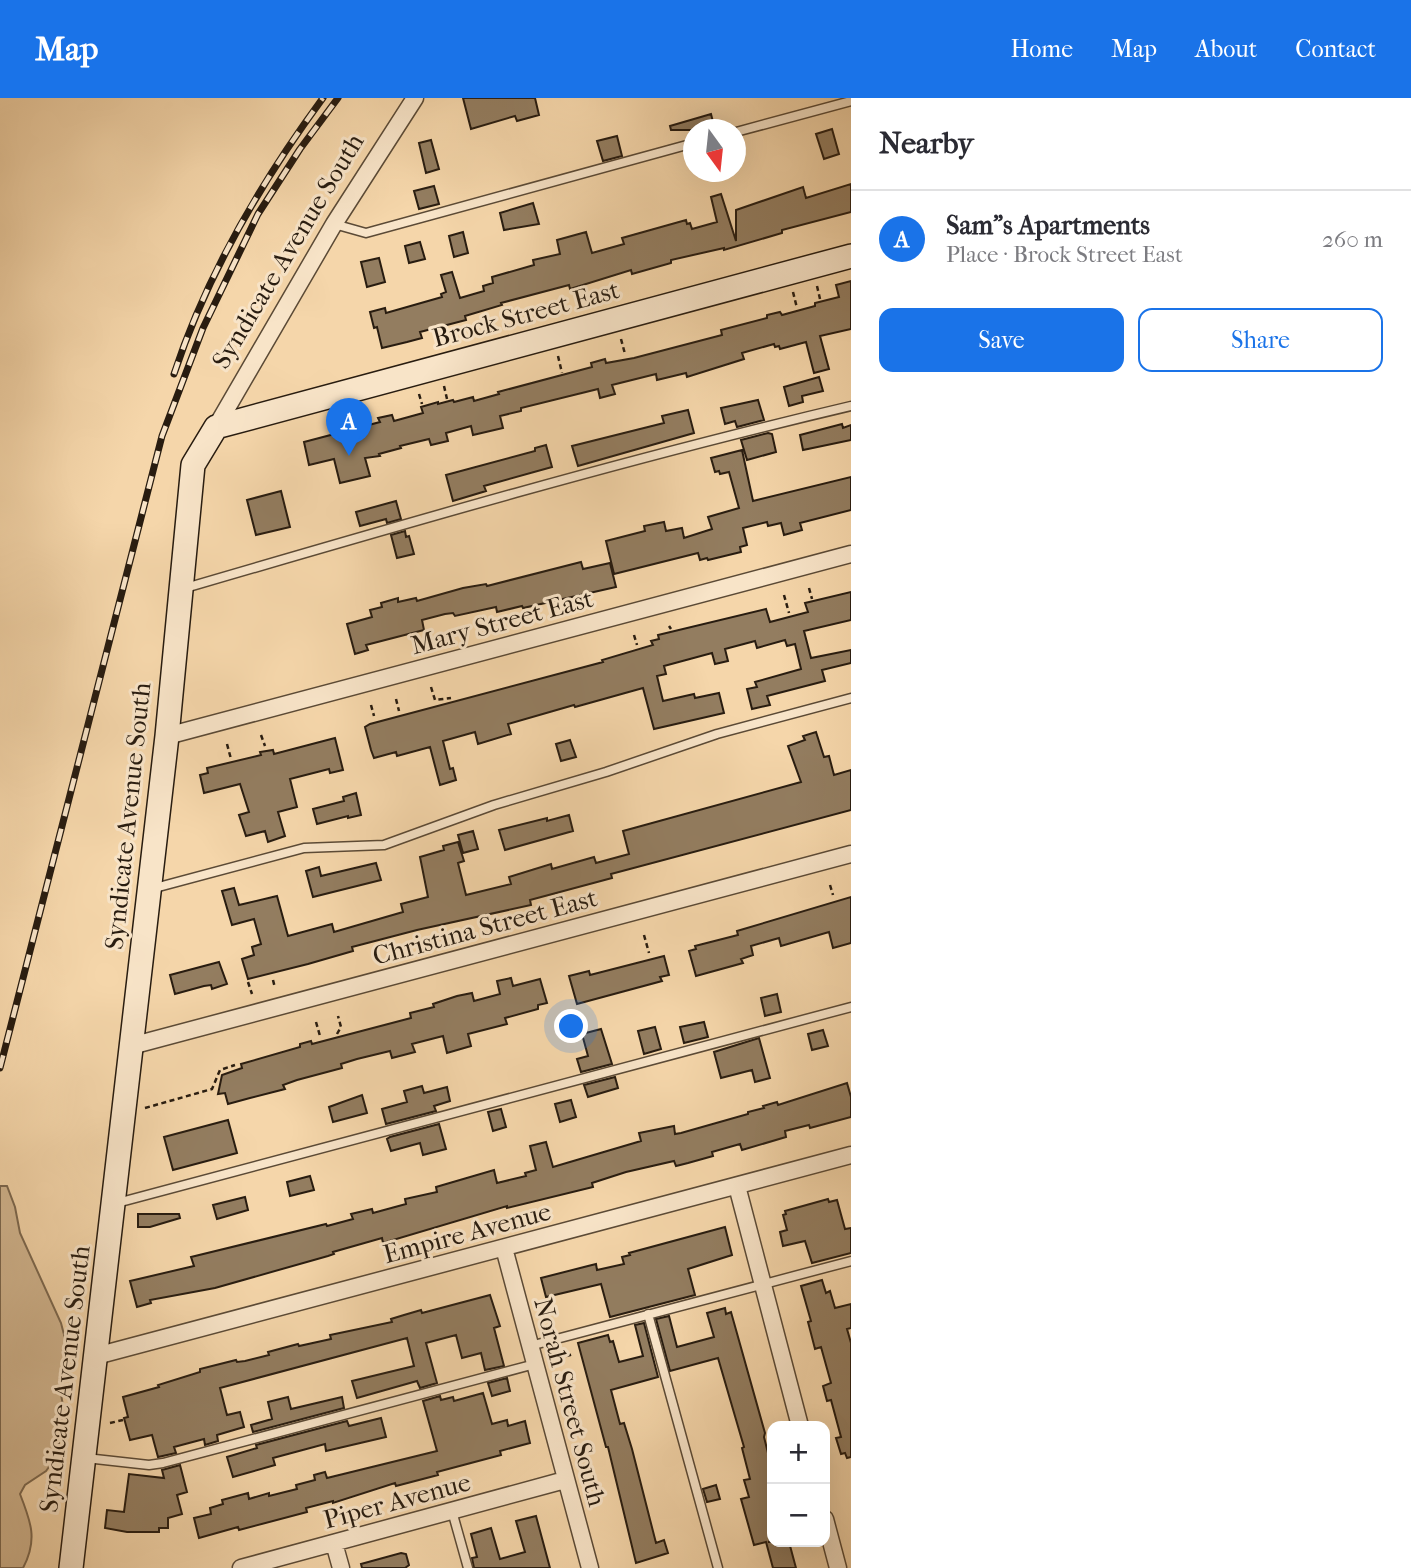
<!DOCTYPE html>
<meta charset="utf-8">
<style>
body{margin:0;font-family:"IM FELL French Canon",serif;background:#f7f7f7;color:#2b2b33}
.controls{position:absolute;right:21px;bottom:21px;display:grid;overflow:hidden;border-radius:14px;box-shadow:0 7px 28px #0002}
.controls button{width:63px;height:63px;display:grid;place-items:center;padding:0;border:0;border-bottom:2px solid #e1e1e2;background:#fff;color:#2b2b33;font:35px sans-serif}
.compass{position:absolute;left:683px;top:21px;width:63px;height:63px;border-radius:50%;background:#fff;box-shadow:0 7px 28px #0002;rotate:165deg}
.you{position:absolute;left:572px;top:929px;width:24px;height:24px;margin:-18px;border:5px solid #fff;border-radius:50%;background:#1a73e8;box-shadow:0 0 0 10px #1a73e833}
.badge{display:grid;place-items:center;width:46px;height:46px;border-radius:50%;background:#1a73e8;color:#fff;font-size:23px;font-weight:700}
.pin{position:absolute;translate:-50% -58px;filter:drop-shadow(0 2px 4px #0008)}
.pin::after{content:'';position:absolute;top:37px;width:24px;height:21px;background:inherit;clip-path:polygon(0 0,100% 0,50% 100%)}
.list{margin:0;padding:0;list-style:none}
h2{display:flex;justify-content:space-between;align-items:center;height:91px;margin:0;padding:0 28px;font-size:30px}
h2 small{font-size:23px;font-weight:400;color:#7c7c81}
.list li{display:grid;grid-template-columns:46px 1fr auto;gap:21px;align-items:center;box-sizing:border-box;height:98px;padding:0 28px;border-top:2px solid #e1e1e2}
.list b{display:block;font-size:26px;white-space:nowrap}
.list p{margin:0;font-size:23px;white-space:nowrap;color:#7c7c81}
.list em{font-size:23px;font-style:normal;color:#7c7c81}
.actions{display:flex;gap:14px;padding:21px 28px}
.actions a{flex:1;padding:16px 0;border:2px solid #1a73e8;border-radius:14px;text-align:center;font-size:24px;color:#1a73e8}
.actions .main{background:#1a73e8;color:#fff}
.map{position:relative;flex:none;width:851px;height:1470px;overflow:hidden}
header{display:flex;align-items:center;gap:42px;box-sizing:border-box;height:98px;padding:0 35px;background:#1a73e8;color:#fff}
header strong{font-size:33px}
nav{display:flex;gap:38px;margin-inline-start:auto;font-size:24px}
main{display:flex}
aside{flex:1;background:#fff}
.map>svg:first-child{display:block}
.green{fill:#d2b690;stroke:#7d6950;stroke-width:2}
.building{fill:#937d60;stroke:#281c10;stroke-width:2}
.lines{fill:none;stroke-linecap:round;stroke-linejoin:round}
.lane-casing{stroke:#5b4a36;stroke-width:11}
.street-casing{stroke:#5b4a36;stroke-width:19}
.secondary-casing{stroke:#281c10;stroke-width:26}
.path{stroke:#281c10;stroke-width:2.5;stroke-dasharray:5 3.5;stroke-linecap:butt}
.lane{stroke:#f8e4c8;stroke-width:8}
.street{stroke:#f8e4c8;stroke-width:16}
.secondary{stroke:#f8e4c8;stroke-width:23}
.rail-casing{stroke:#281c10;stroke-width:7}
.rail{stroke:#f8e4c8;stroke-width:4.5;stroke-dasharray:13;stroke-linecap:butt}
.labels{text-anchor:middle;dominant-baseline:central;stroke-width:6;stroke-linejoin:round;paint-order:stroke}
.street-label{font-size:26px;fill:#281c10;stroke:#f8e4c8}
</style>
<header>
<strong>Map</strong>
<nav><a>Home</a><a>Map</a><a>About</a><a>Contact</a></nav>
</header>
<main>
<div class="map">
<svg width="851" height="1470" viewBox="0 0 851 1470">
<rect width="100%" height="100%" fill="#f5d6aa"/>
<filter id="stains"><feTurbulence type="fractalNoise" baseFrequency=".00286" numOctaves="4"/><feColorMatrix values="0 0 0 0 .2 0 0 0 0 .09 0 0 0 0 .02 0 0 0 .5 -.17"/></filter>
<radialGradient id="worn" r=".72"><stop offset=".6" stop-color="#630" stop-opacity="0"/><stop offset="1" stop-color="#630" stop-opacity=".3"/></radialGradient>
<path class="green" d="M0,1088H7L15,1109L20,1135L61,1225L68,1252L60,1290L63,1308L61,1338L54,1362L46,1373L25,1387L20,1396C31,1424 38,1442 23,1470H0Z"/>
<path class="building" d="M463,0H535L539,17L517,23L515,18L471,31Z
M711,16L715,32H671L670,28Z
M832,31L839,56L824,61L816,36Z
M617,38L622,58L603,63L597,43Z
M431,42L439,71L426,75L419,45Z
M851,86V114L782,132V135L724,152V150L671,162V165L632,176L631,172L570,191L569,187L501,205L502,207L465,218L466,222L420,234L422,240L407,244L382,250L377,229L374,230L370,214L385,210L386,215L442,199L441,196L446,194L441,177L452,174L460,200L484,193L483,188L493,185L492,179L534,167L533,162L560,156L557,142L586,134L592,155L624,146L622,140L686,122L687,126L690,125L692,131L717,124L711,99L721,96L736,143V112L803,89L806,100Z
M434,88L439,106L419,111L414,93Z
M533,105L539,126L504,132L500,115Z
M463,134L468,155L454,159L449,138Z
M420,144L425,161L409,165L405,148Z
M379,160L385,184L367,189L361,164Z
M851,183V231L820,238L829,271L814,275L806,244L780,251L779,248L775,249L774,246L742,255L744,261L687,279L686,275L657,282L656,276L612,287L615,296L600,300L598,291L521,310V313L500,318L503,330L473,337L471,328L446,335L448,343L431,347L429,341L400,348L401,350L379,356L380,358L365,360L370,378L340,385L334,361L309,367L304,344L380,324L378,320L392,317L394,323L423,315L421,309L438,304V306L453,302L454,304L473,299L474,303L499,296L498,294L592,269L591,265L605,261L606,265L634,260L722,237L721,232L767,220V217L780,214L782,217L815,208V205L839,199L836,187Z
M819,279L823,293L802,298L803,304L789,308L784,289Z
M758,302L764,322L737,329L735,323L725,326L721,310Z
M688,312L694,335L578,368L572,348L664,325L662,318Z
M842,326L843,330L851,327V342L803,352L800,337Z
M768,335L772,336L776,354L747,362L741,342Z
M546,347L552,369L484,388L486,393L453,403L446,377L535,353V350Z
M742,352L753,403L851,379V412L800,425L802,432L784,437L781,425L768,428L767,424L743,430L747,447L740,449L741,454L708,462L707,460L700,462L698,455L614,476L606,443L645,433L644,428L664,424L666,433L682,430L684,440L712,431L708,419L739,410L729,374L720,376L719,373L715,374L711,360Z
M281,393L290,429L256,437L247,402Z
M396,403L401,421L387,425L386,421L360,428L356,414Z
M405,433L406,439L409,438L414,456L397,460L391,437Z
M581,464L583,471L610,465L616,489L523,510L522,508L497,514L496,509L455,518L453,515L445,516L422,522L424,532L366,547L368,552L355,556L347,526L372,519L370,512L382,509L381,505L398,500V504L416,500L417,503L463,490L486,486L487,488Z
M851,494V522L804,533L811,560L851,552V565L822,572L825,583L767,598L770,607L752,611L747,591L757,589L755,584L801,571L795,546L787,548L785,542L757,550L755,543L725,551L728,563L715,566L712,555L664,568L666,576L657,578L663,603L694,596L695,600L719,595L724,615L654,631L643,590L575,609L574,607L508,626L511,636L478,646L475,634L443,643L450,671L453,670L456,682L440,687L430,649L397,658L396,654L374,660L371,652L365,629L370,626L603,564L602,562L653,547L651,543L659,541L658,537L766,511L770,524L808,514L805,505Z
M816,634L824,659L829,658L834,677L851,672V712L611,776L612,780L530,802L531,807L417,832L352,849L353,853L308,866L248,881L242,861L254,857L252,849L261,846L254,821L232,827L222,793L234,790L239,807L277,798L288,838L332,826L334,834L403,814L401,806L428,799L420,759L444,752L443,748L458,744L464,763L458,765L466,797L511,786L509,779L551,766L552,771L594,759L596,765L629,756L623,733L801,684L788,648L805,642L803,638Z
M335,640L343,672L330,675L329,671L290,681L297,709L278,714L285,738L268,744L265,733L246,738L239,717L249,714L240,686L204,695L200,677L208,675L207,670L261,657L260,654L273,652L274,656Z
M570,642L576,659L561,663L556,646Z
M356,695L361,717L348,720V718L317,726L313,711L344,703L343,699Z
M569,717L573,733L505,752L499,732L547,720V723Z
M473,733L478,751L463,755L458,737Z
M376,765L381,782L313,799L306,773L319,769L321,778Z
M851,799V845L833,850L829,834L781,848L779,840L751,848L753,857L741,861L743,865L696,878L689,853L696,851L695,848L738,837L737,833Z
M664,858L669,877L660,879L662,883L577,906L569,878L589,873L590,877Z
M219,864L227,886L212,891L211,887L204,888L175,896L170,877Z
M511,880L513,888L540,881L547,905L538,907V911L505,920L507,926L468,936L471,948L447,955L443,938L412,946L415,954L392,960L390,953L357,961L341,966L342,970L297,982L283,987L285,991L250,1000L228,1006L225,995L218,996L222,977L242,970L241,966L300,949V946L311,943L312,946L411,920L410,915L434,909L433,906L457,898L472,895L474,903L500,896L497,883Z
M777,896L781,914L765,918L761,900Z
M704,924L708,939L684,945L680,929Z
M655,929L661,951L644,956L638,933Z
M601,931L612,966L581,974L577,961L588,958L582,936Z
M823,932L828,948L812,952L808,936Z
M759,940L770,980L755,984L752,972L721,980L714,954Z
M615,979L618,990L588,999L584,987Z
M847,985L851,999V1019L810,1030L809,1027L785,1033L786,1039L742,1052L740,1046L712,1054L713,1058L688,1065L676,1068L674,1063L626,1074L592,1085L593,1089L507,1110V1108L383,1145L382,1140L333,1154L334,1156L328,1158L215,1190L150,1202L151,1205L137,1209L130,1183L194,1168L191,1159L326,1126L327,1128L353,1121L351,1116L372,1111L373,1115L406,1106L405,1101L437,1094L436,1089L494,1072L497,1085L526,1078L525,1075L536,1072L530,1048L546,1044L553,1069L641,1043L639,1035L674,1028L675,1036L681,1035L748,1016V1014L764,1010L763,1008L777,1004L778,1007Z
M422,988L424,995L447,989L450,1003L434,1008L436,1013L386,1026L382,1011L407,1004L404,993Z
M362,997L367,1015L333,1024L329,1009Z
M571,1002L576,1019L560,1024L555,1006Z
M501,1011L506,1029L493,1033L488,1014Z
M228,1022L237,1055L173,1072L164,1039Z
M439,1026L446,1051L423,1057L420,1045L391,1053L387,1041L390,1039Z
M310,1078L314,1092L290,1098L287,1084Z
M245,1099L248,1112L217,1121L213,1107Z
M828,1101L829,1104L837,1102L845,1131L851,1130V1155L812,1165L805,1143L783,1148L780,1134L787,1132L783,1117L786,1116L785,1113Z
M138,1116H179L180,1120L150,1129H138Z
M725,1129L732,1157L688,1171L695,1197L610,1219L601,1186L546,1199L541,1180L588,1168L596,1166L597,1172L624,1166L622,1159L630,1157L629,1155Z
M822,1182L826,1195L830,1193L835,1210L851,1206V1230L847,1231L851,1245V1359L847,1360L845,1355L841,1356L836,1340L841,1339L831,1302L827,1303L823,1288L831,1285L821,1249L815,1251L808,1224L811,1223L801,1188Z
M490,1197L500,1228L494,1230L504,1268L485,1272L481,1255L462,1260L456,1237L426,1245L437,1285L420,1290L417,1283L357,1300L352,1283L414,1268L407,1240L220,1290L227,1317L240,1314L244,1329L217,1337L218,1343L205,1347L204,1341L174,1349L176,1355L158,1359L152,1337L130,1342L124,1320L128,1319L123,1299L159,1289L158,1287L200,1274V1271L236,1262L237,1264L245,1263L269,1257L268,1254L298,1246L299,1248L331,1241L330,1237L392,1224L391,1221L404,1217L421,1212L422,1215Z
M725,1210L726,1216L731,1214L765,1335L764,1339L772,1371V1443L768,1444H789L796,1470H773L766,1444L754,1447L741,1401L749,1399L744,1382L750,1381L742,1350L744,1349L718,1260L670,1273L656,1221L669,1218L677,1249L714,1239L707,1215Z
M644,1225L658,1279L611,1292L620,1326L624,1325L632,1351L656,1445L664,1442L668,1455L636,1465L608,1349H606L578,1245L608,1237L610,1244L613,1243L619,1264L643,1258L635,1227Z
M507,1280L510,1293L492,1298L488,1285Z
M483,1295L492,1326L507,1322L508,1328L525,1323L530,1345L500,1353L501,1357L437,1374L438,1377L396,1388L395,1385L333,1405V1403L306,1410L307,1414L239,1432L238,1429L199,1440L194,1420L211,1416L210,1410L223,1406L222,1402L248,1395L249,1401L269,1395V1398L297,1391L296,1387L315,1382L314,1377L325,1374L327,1380L437,1353L423,1303L440,1298L441,1302L453,1299L454,1303Z
M288,1299L291,1311L342,1299L344,1310L253,1334L251,1327L272,1321L268,1304Z
M381,1320L386,1339L326,1353L325,1346L273,1360L275,1367L233,1379L227,1359L257,1350L256,1347L347,1323L349,1328Z
M180,1367L187,1394L177,1397L182,1416L168,1420V1430H159V1434H127L105,1430L107,1412L124,1414L129,1376L164,1380L162,1372Z
M716,1387L720,1401L707,1404L703,1391Z
M536,1418L550,1470H474L472,1460L477,1459L471,1436L491,1430L500,1461L525,1454L516,1423Z
M401,1455L406,1456L409,1467L405,1470H362L361,1466Z"/>
<g class="lines">
<g class="lane-casing">
<path id="lane" d="M736,34L851,3
M334,126L366,135L694,45
M182,491C404,426 626,361 851,308
M151,791L304,750L384,747L494,707L606,674L717,636L851,600
M117,1105L851,909
M648,1216L718,1470
M530,1248L851,1163
M86,1360L149,1367L163,1365L535,1266
M452,1413L468,1470"/>
</g>
<g class="street-casing">
<path id="street" d="M216,329L334,126L415,0
M167,638L851,456
M131,948L851,756
M737,1088L800,1328
M504,1150L590,1470
M96,1258L851,1057
M825,1421L838,1470
M334,1445L341,1470
M241,1470L565,1382"/>
</g>
<g class="secondary-casing">
<path id="secondary" d="M71,1470L167,638L193,367L216,329L851,158"/>
</g>
<path class="path" d="M817,188L820,201
M793,194L797,210
M621,241L625,256
M558,258L562,275
M444,288L447,301
M419,296L422,306
M336,317L340,332
M809,490L812,501
M784,497L789,515
M669,528L671,531
M634,537L637,547
M431,589L435,602L451,600
M396,601L399,613
M371,607L374,618
M261,637L265,648
M227,646L231,661
M830,787L833,797
M644,837L649,855
M273,882L275,890
M248,884L252,896
M316,924L320,938
M337,936L341,929L338,918
M145,1010L212,991L220,972L235,967
M558,1260L574,1256
M110,1325L123,1322"/>
<use href="#lane" class="lane"/>
<use href="#street" class="street"/>
<use href="#secondary" class="secondary"/>
<g class="rail-casing">
<path id="rail" d="M174,276C207,176 261,84 323,0
M0,970L162,338L203,230L258,116L300,51L338,0"/>
</g>
<use href="#rail" class="rail"/>
</g>
<g class="labels">
<g class="street-label">
<text transform="translate(288 153) rotate(-59)">Syndicate Avenue South</text>
<text transform="translate(526 216) rotate(-15)">Brock Street East</text>
<text transform="translate(502 524) rotate(-15)">Mary Street East</text>
<text transform="translate(128 718) rotate(-84)">Syndicate Avenue South</text>
<text transform="translate(485 829) rotate(-15)">Christina Street East</text>
<text transform="translate(467 1135) rotate(-15)">Empire Avenue</text>
<text transform="translate(65 1281) rotate(-83)">Syndicate Avenue South</text>
<text transform="translate(570 1304) rotate(75)">Norah Street South</text>
<text transform="translate(397 1403) rotate(-15)">Piper Avenue</text>
</g>
</g>
<rect width="100%" height="100%" filter="url(#stains)"/>
<rect width="100%" height="100%" fill="url(#worn)"/>
</svg>
<div class="controls">
<button>+</button>
<button>−</button>
</div>
<svg class="compass" viewBox="-18 -18 36 36"><path d="M0-13l5 13h-10z" fill="#e53935"/><path d="M0 13l5-13h-10z" fill="#7c7c81"/></svg>
<div class="you"></div>
<div class="pin badge" style="left:349px;top:358px">A</div>
</div>
<aside>
<h2>Nearby<small></small></h2>
<ul class="list">
<li><span class="badge">A</span><div><b>Sam&quot;s Apartments</b><p>Place · Brock Street East</p></div><em>260 m</em></li>
</ul>
<div class="actions"><a class="main">Save</a><a>Share</a></div>
</aside>
</main>
